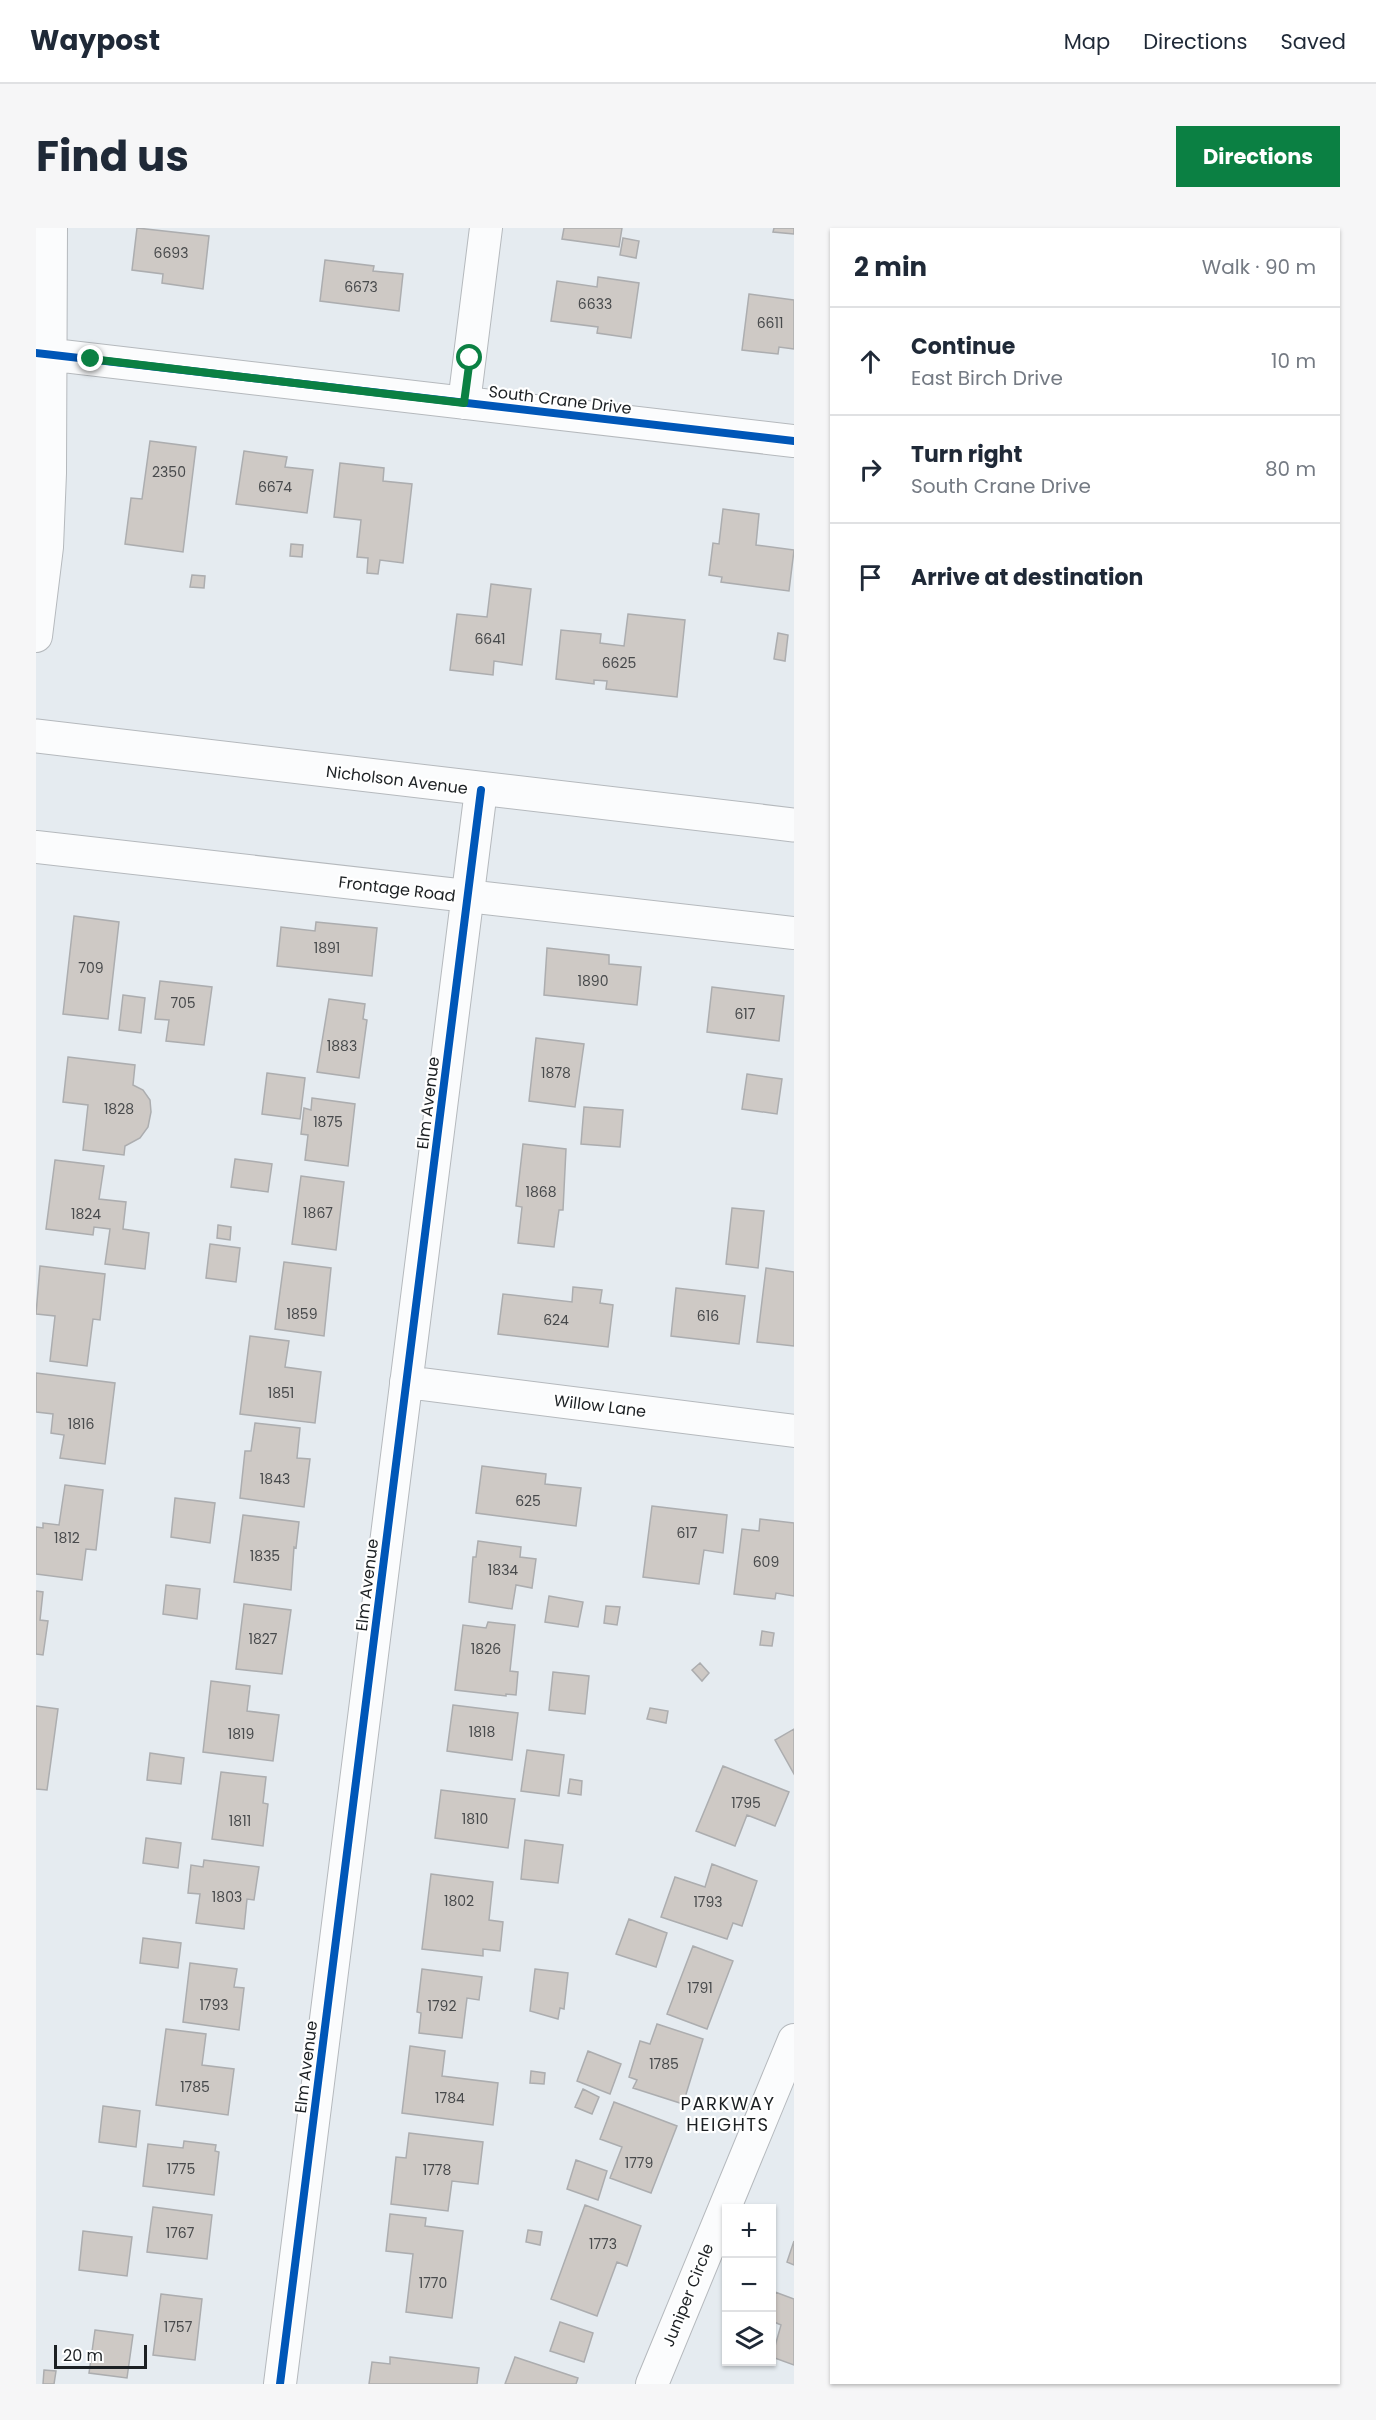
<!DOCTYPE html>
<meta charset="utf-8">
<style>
body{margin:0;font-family:Poppins,sans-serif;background:#f6f6f7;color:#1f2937}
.controls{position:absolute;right:18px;bottom:18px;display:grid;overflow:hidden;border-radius:0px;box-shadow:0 2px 4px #0004}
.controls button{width:54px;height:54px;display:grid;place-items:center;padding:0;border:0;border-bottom:2px solid #e0e1e3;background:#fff;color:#1f2937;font:30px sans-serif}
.scale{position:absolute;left:18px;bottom:15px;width:93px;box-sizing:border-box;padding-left:6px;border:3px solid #1c2023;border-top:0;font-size:16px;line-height:21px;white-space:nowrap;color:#1c2023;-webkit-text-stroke:4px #fff;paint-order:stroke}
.stop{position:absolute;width:18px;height:18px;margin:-14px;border:4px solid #0b8043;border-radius:50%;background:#fff}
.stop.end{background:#0b8043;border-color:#fff;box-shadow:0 2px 6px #0008}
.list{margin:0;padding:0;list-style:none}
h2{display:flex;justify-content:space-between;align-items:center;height:78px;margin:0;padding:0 24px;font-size:26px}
h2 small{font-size:20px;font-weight:400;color:#747a83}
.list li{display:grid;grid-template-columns:39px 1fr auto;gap:18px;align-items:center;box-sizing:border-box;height:108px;padding:0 24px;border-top:2px solid #e0e1e3}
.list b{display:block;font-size:22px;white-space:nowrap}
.list p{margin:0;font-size:20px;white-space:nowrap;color:#747a83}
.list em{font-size:20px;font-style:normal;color:#747a83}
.icon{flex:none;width:33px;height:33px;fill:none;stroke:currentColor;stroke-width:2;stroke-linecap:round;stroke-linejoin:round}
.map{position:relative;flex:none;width:758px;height:2156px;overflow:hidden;border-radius:0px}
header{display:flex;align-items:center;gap:36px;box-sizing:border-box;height:84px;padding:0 30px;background:#fff;border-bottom:2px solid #e0e1e3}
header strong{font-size:28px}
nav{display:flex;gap:33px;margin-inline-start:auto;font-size:21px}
.intro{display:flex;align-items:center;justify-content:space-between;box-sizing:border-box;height:144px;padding:0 36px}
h1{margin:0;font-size:42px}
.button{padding:15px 27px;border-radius:0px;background:#0b8043;color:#fff;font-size:21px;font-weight:700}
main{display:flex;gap:36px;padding:0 36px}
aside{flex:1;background:#fff;border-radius:0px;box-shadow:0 2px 4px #0004}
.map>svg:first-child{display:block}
.building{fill:#cec9c5;stroke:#acadaf;stroke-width:1.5}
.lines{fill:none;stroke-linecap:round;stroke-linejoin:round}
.minor-casing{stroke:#b5b9bd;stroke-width:34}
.secondary-casing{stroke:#b5b9bd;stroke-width:35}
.minor{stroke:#fbfcfd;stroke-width:32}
.secondary{stroke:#fbfcfd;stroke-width:33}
.cycleway-casing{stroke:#fff;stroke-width:11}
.cycleway{stroke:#0057b8;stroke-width:8}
.route{stroke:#0b8043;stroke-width:8}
.labels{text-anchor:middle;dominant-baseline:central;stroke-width:4.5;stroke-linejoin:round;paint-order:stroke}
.number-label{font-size:14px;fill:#484a4c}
.street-label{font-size:16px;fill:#1c2023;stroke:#fff}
.neighbourhood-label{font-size:18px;letter-spacing:1.5px;fill:#1c2023;stroke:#fff}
</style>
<header>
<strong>Waypost</strong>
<nav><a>Map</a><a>Directions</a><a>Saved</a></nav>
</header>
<div class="intro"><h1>Find us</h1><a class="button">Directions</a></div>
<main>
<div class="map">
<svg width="758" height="2156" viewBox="0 0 758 2156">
<rect width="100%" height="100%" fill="#e5ebf0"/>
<path class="building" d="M101,0L173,8L167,61L126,55L127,46L96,42Z
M528,0H586L583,19L526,11Z
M738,0H758V6L737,4Z
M587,10L603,13L600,30L584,27Z
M289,32L338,38L337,43L367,46L363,83L284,73Z
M562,49L603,55L595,110L561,105L562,99L515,93L521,53L561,59Z
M713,66L758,72V121L743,119L742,126L706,122Z
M114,213L160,219L147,324L89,316L95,270L106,271Z
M208,223L251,229L249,239L277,242L271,285L200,276Z
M304,235L348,240L347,253L376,256L367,335L344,332L342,346L331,345L332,330L321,329L325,292L298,289Z
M687,281L723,286L720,317L758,322L753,363L685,354L686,349L673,347L677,315L683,316Z
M255,316L267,317L266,329L254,328Z
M156,347L169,348L168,360L154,359Z
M455,356L495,361L486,437L458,433L457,447L414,442L421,386L451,389Z
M592,386L649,392L641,469L570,461L571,453L558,452V456L520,451L525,402L565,406L564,415L588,418Z
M742,405L752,407L749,433L738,431Z
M38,688L83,694L72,791L27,786Z
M280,694L341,700L336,748L241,738L245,699L279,703Z
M511,720L573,727V736L605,739L601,777L508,767Z
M124,753L176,759L168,817L130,813L133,792L119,791Z
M676,759L748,768L743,813L671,804Z
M87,767L109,770L105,805L83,802Z
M293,771L329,776L327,791L331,792L323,850L281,844Z
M500,810L548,816L539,879L493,873Z
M32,829L99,837L97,857L107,862L114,872L115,884L112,899L104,910L89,918L88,927L47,922L52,877L27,874Z
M231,845L269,850L264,891L226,886Z
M711,846L746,851L741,886L706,881Z
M276,870L319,876L312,938L269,932L272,907L265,906L268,880L275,882Z
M548,879L587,882L584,919L545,916Z
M487,916L530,921L527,982H523L518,1019L482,1015L486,979L480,978Z
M199,931L236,936L232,964L195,959Z
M19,932L68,938L63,971L90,974L87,1001L113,1005L109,1041L69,1036L74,1001L58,999L57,1007L10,1001Z
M265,948L308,954L300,1022L256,1016Z
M696,980L728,983L722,1040L690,1036Z
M182,997L195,999L194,1012L181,1010Z
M174,1016L204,1020L200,1054L170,1050Z
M248,1034L295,1040L288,1108L239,1101Z
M4,1038L69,1046L64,1092L57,1091L51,1138L14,1133L19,1088L0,1086Z
M730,1040L758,1044V1118L721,1114Z
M537,1059L566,1062L564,1075L577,1077L572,1119L462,1106L467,1066L536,1074Z
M640,1060L709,1068L703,1116L635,1108Z
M214,1108L253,1113L249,1139L285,1144L279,1195L204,1186Z
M0,1145L79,1155L69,1236L24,1230L28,1207L15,1205L17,1186L0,1184Z
M219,1195L264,1200L261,1230L274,1231L268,1279L204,1270L209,1223H215Z
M446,1238L510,1246L509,1256L545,1260L540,1298L440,1285Z
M29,1257L67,1262L60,1322L50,1321L46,1352L0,1346V1299L7,1300V1295L23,1297Z
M139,1270L179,1275L174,1315L135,1309Z
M616,1278L691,1287L687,1325L668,1322L663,1356L607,1349Z
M207,1287L263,1294L260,1320L258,1319L255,1362L198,1354Z
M724,1291L758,1295V1368L740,1365L739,1371L698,1366L706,1301L723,1303Z
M442,1313L485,1319L484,1329L500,1331L496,1360L480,1357L476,1381L433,1374L437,1329H440Z
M130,1357L164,1361L161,1391L127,1386Z
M0,1363L7,1364L4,1392L12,1393L7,1427L0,1426Z
M513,1368L547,1374L542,1399L509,1394Z
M208,1376L255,1382L246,1446L200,1441Z
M570,1378L584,1379L581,1397L568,1395Z
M452,1394L479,1397L474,1443L482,1444L480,1467L470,1466V1468L419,1462L427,1397L450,1400Z
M726,1403L738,1405L736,1418L724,1417Z
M664,1435L673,1445L666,1453L656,1442Z
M517,1444L553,1448L549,1486L513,1482Z
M175,1453L214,1458L211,1483L243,1487L237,1533L167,1524Z
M417,1477L482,1485L476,1532L411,1523Z
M0,1478L22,1481L11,1562L0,1561Z
M614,1480L632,1483L630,1495L611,1491Z
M758,1501V1546L739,1512Z
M491,1522L528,1527L523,1568L485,1563Z
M114,1525L148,1530L145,1556L111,1552Z
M687,1538L753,1564L739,1598L711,1587L699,1618L660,1603Z
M185,1544L230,1549L227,1575L232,1576L227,1618L176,1611Z
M534,1551L546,1553L545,1567L532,1565Z
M405,1562L479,1571L472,1620L399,1610Z
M110,1610L145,1615L142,1640L107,1635Z
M489,1612L527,1617L522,1655L485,1651Z
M168,1632L223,1639L218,1672L211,1671L208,1701L160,1695L164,1666L152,1665L155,1637L167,1639Z
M676,1636L721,1653L706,1698L697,1695L691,1711L625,1689L639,1649L669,1659Z
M395,1646L457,1654L453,1692L467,1694L464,1723L447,1721V1728L386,1721Z
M593,1691L631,1705L620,1739L580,1726Z
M107,1710L145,1715L142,1740L104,1735Z
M657,1718L697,1733L671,1801L631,1786Z
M154,1735L201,1741L198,1759L208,1760L203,1802L147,1794Z
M386,1741L446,1749L443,1772L431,1770L426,1810L383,1805L385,1785L381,1784Z
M499,1741L532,1745L528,1781L524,1780L522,1791L494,1783Z
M621,1796L667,1811L647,1876L597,1860L601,1852L593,1849L604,1813L614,1816Z
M130,1801L170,1806L166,1837L198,1841L192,1887L120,1877Z
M374,1818L409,1823L406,1848L462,1855L457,1897L366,1885Z
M552,1823L585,1836L574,1866L541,1853Z
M495,1843L509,1845L508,1856L494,1855Z
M547,1861L563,1869L556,1886L539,1879Z
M578,1874L641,1898L615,1965L574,1950L586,1919L564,1911Z
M67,1878L104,1883L100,1919L63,1914Z
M373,1905L447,1914L442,1956L416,1953L412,1983L355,1976L360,1929L370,1930Z
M148,1913L180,1917L179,1923L183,1924L178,1967L107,1958L112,1916L147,1920Z
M540,1932L571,1943L562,1972L531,1961Z
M549,1977L605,1998L591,2038L581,2034L561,2088L515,2071Z
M117,1979L176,1987L171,2031L111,2024Z
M354,1986L390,1990L389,1998L427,2003L416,2090L370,2084L377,2026L350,2023Z
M492,2002L506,2004L504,2017L490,2014Z
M47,2003L96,2009L91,2048L43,2042Z
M758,2013V2037L751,2034Z
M739,2064L758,2071V2137L736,2129L745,2097L736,2093V2074Z
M125,2066L166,2071L159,2132L117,2127Z
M524,2094L557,2105L548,2134L514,2123Z
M59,2102L97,2107L91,2150L53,2145Z
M354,2129L443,2140L441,2156H333L336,2134L354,2136Z
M479,2129L542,2150L540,2156H469Z
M8,2142L20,2143L18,2156H7Z"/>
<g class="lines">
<g class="minor-casing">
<path id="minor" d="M0,125L758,213
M428,175L450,0
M0,408L11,319L14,245L15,0
M0,619L758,705
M370,1154L758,1203
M244,2156L445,562
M616,2156L758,1812"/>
</g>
<g class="secondary-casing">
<path id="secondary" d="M0,508L758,597"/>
</g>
<use href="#minor" class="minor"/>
<use href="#secondary" class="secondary"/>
<g class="cycleway-casing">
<path id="cycleway" d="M0,125L758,213
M244,2156L445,562"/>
</g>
<use href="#cycleway" class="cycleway"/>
</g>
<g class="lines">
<path class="route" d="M55,131L428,175L434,130"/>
</g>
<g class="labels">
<g class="number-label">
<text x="135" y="25">6693</text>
<text x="325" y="59">6673</text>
<text x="559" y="76">6633</text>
<text x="734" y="95">6611</text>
<text x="133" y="244">2350</text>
<text x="239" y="259">6674</text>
<text x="454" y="411">6641</text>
<text x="583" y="435">6625</text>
<text x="291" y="720">1891</text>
<text x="55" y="740">709</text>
<text x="557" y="753">1890</text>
<text x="147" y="775">705</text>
<text x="709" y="786">617</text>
<text x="306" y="818">1883</text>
<text x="520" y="845">1878</text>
<text x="83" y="881">1828</text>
<text x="292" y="894">1875</text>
<text x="505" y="964">1868</text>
<text x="282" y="985">1867</text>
<text x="50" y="986">1824</text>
<text x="266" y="1086">1859</text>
<text x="672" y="1088">616</text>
<text x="520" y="1092">624</text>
<text x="245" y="1165">1851</text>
<text x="45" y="1196">1816</text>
<text x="239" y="1251">1843</text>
<text x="492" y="1273">625</text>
<text x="651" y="1305">617</text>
<text x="31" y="1310">1812</text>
<text x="229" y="1328">1835</text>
<text x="730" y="1334">609</text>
<text x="467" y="1342">1834</text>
<text x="227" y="1411">1827</text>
<text x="450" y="1421">1826</text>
<text x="446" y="1504">1818</text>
<text x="205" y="1506">1819</text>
<text x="710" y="1575">1795</text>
<text x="439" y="1591">1810</text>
<text x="204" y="1593">1811</text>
<text x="191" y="1669">1803</text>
<text x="423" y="1673">1802</text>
<text x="672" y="1674">1793</text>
<text x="664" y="1760">1791</text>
<text x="178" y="1777">1793</text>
<text x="406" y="1778">1792</text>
<text x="628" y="1836">1785</text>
<text x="159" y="1859">1785</text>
<text x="414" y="1870">1784</text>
<text x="603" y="1935">1779</text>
<text x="145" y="1941">1775</text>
<text x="401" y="1942">1778</text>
<text x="144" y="2005">1767</text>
<text x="567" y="2016">1773</text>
<text x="397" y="2055">1770</text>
<text x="142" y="2099">1757</text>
</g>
<g class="street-label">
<text transform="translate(524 172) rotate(7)">South Crane Drive</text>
<text transform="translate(361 552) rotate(7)">Nicholson Avenue</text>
<text transform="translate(361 661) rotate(7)">Frontage Road</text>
<text transform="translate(392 875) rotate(-83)">Elm Avenue</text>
<text transform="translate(564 1178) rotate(7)">Willow Lane</text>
<text transform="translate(331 1357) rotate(-83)">Elm Avenue</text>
<text transform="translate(270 1839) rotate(-83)">Elm Avenue</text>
<text transform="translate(652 2067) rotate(-68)">Juniper Circle</text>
</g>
<g class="neighbourhood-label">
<text x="692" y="1875">PARKWAY<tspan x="692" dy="21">HEIGHTS</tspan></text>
</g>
</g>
</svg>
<div class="controls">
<button>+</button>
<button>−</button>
<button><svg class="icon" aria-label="layers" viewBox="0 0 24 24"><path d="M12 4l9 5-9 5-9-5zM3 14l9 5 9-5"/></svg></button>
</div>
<div class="scale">20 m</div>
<div class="stop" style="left:434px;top:130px"></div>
<div class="stop end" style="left:55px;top:131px"></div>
</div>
<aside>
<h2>2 min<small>Walk · 90 m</small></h2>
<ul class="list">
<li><svg class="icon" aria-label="ahead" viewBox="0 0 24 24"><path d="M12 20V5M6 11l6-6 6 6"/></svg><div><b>Continue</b><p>East Birch Drive</p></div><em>10 m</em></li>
<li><svg class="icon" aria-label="right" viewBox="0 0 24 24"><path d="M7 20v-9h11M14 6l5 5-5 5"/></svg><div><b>Turn right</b><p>South Crane Drive</p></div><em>80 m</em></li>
<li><svg class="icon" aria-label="arrive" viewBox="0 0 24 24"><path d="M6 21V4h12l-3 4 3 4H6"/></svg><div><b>Arrive at destination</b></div></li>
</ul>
</aside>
</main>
